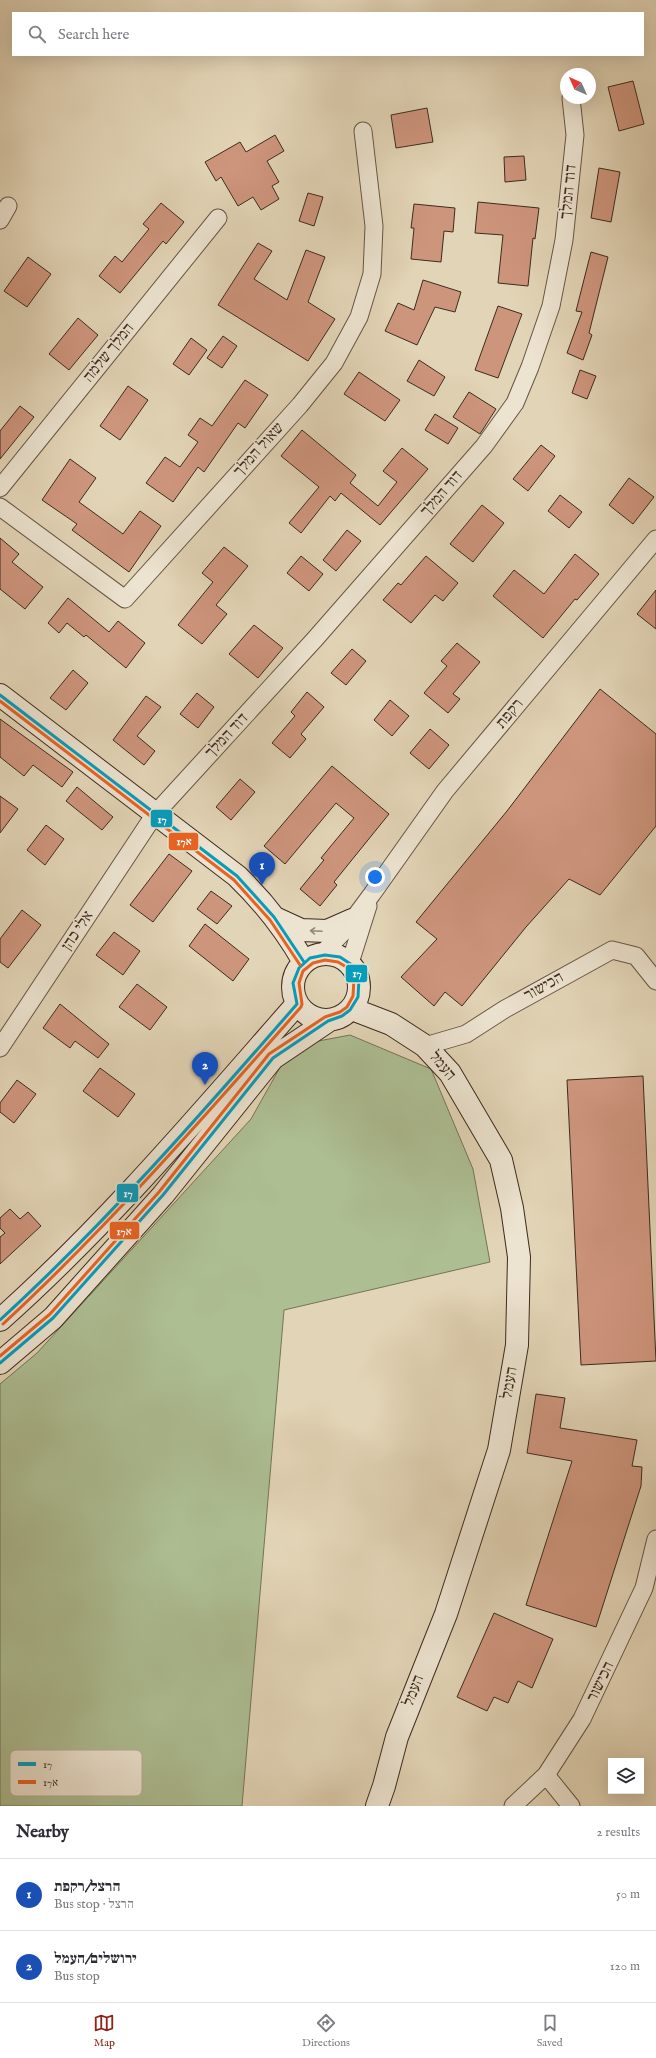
<!DOCTYPE html>
<meta charset="utf-8">
<style>
body{margin:0;font-family:"IM FELL English","Frank Ruhl Libre",serif;background:#f7f7f7;color:#2b2b33}
.controls{position:absolute;right:12px;bottom:12px;display:grid;overflow:hidden;border-radius:0px;box-shadow:0 4px 16px #0002}
.controls button{width:36px;height:36px;display:grid;place-items:center;padding:0;border:0;border-bottom:1px solid #e1e1e2;background:#fff;color:#2b2b33;font:20px sans-serif}
.compass{position:absolute;left:560px;top:68px;width:36px;height:36px;border-radius:50%;background:#fff;box-shadow:0 4px 16px #0002;rotate:315deg}
.you{position:absolute;left:375px;top:877px;width:14px;height:14px;margin:-10px;border:3px solid #fff;border-radius:50%;background:#1a73e8;box-shadow:0 0 0 6px #1a73e833}
.badge{display:grid;place-items:center;width:26px;height:26px;border-radius:50%;background:#8f2418;color:#fff;font-size:13px;font-weight:700}
.pin{position:absolute;translate:-50% -33px;filter:drop-shadow(0 1px 2px #0008)}
.pin::after{content:'';position:absolute;top:21px;width:14px;height:12px;background:inherit;clip-path:polygon(0 0,100% 0,50% 100%)}
.list{margin:0;padding:0;list-style:none}
h2{display:flex;justify-content:space-between;align-items:center;height:52px;margin:0;padding:0 16px;font-size:17px}
h2 small{font-size:13px;font-weight:400;color:#7c7c81}
.list li{display:grid;grid-template-columns:26px 1fr auto;gap:12px;align-items:center;box-sizing:border-box;height:72px;padding:0 16px;border-top:1px solid #e1e1e2}
.list b{display:block;font-size:15px;white-space:nowrap}
.list p{margin:0;font-size:13px;white-space:nowrap;color:#7c7c81}
.list em{font-size:13px;font-style:normal;color:#7c7c81}
.icon{flex:none;width:22px;height:22px;fill:none;stroke:currentColor;stroke-width:2;stroke-linecap:round;stroke-linejoin:round}
.map{position:relative;flex:none;width:656px;height:1806px;overflow:hidden}
.search{position:absolute;background:#fff;box-shadow:0 4px 16px #0002;left:12px;right:12px;top:12px;height:44px;display:flex;align-items:center;gap:10px;box-sizing:border-box;padding:0 14px;border-radius:0px;color:#7c7c81;font-size:15px}
.sheet{height:196px;background:#fff}
nav{display:flex;justify-content:space-around;align-items:center;box-sizing:border-box;height:56px;border-top:1px solid #e1e1e2;background:#fff;font-size:11px;color:#7c7c81}
nav a{display:grid;justify-items:center;gap:2px}
nav .on{color:#8f2418}
.map>svg:first-child{display:block}
.green{fill:#adbe93;stroke:#757458}
.building{fill:#ce957d;stroke:#3d2b1e}
.lines{fill:none;stroke-linecap:round;stroke-linejoin:round}
.street-casing{stroke:#654;stroke-width:19}
.secondary-casing{stroke:#3d2b1e;stroke-width:24}
.street{stroke:#ece3d0;stroke-width:17}
.secondary{stroke:#ece3d0;stroke-width:22}
.bus-1-casing{stroke:#ece3d0;stroke-width:6}
.bus-2-casing{stroke:#ece3d0;stroke-width:6}
.bus-1{stroke:#069cbc;stroke-width:3}
.bus-2{stroke:#e96222;stroke-width:3}
.oneway{stroke:#948777}
.labels{text-anchor:middle;dominant-baseline:central;stroke-width:3;stroke-linejoin:round;paint-order:stroke}
.street-label{font-size:16px;fill:#3d2b1e;stroke:#ece3d0}
.key{fill:#ece3d0;stroke:#b8ac9b;stroke-width:1}
.key-label{font-size:11px;fill:#3d2b1e}
.line-badge{stroke:#ece3d0;stroke-width:1.5}
.badge-label{font-size:11px;text-anchor:middle;font-weight:bold;fill:#fff}
</style>
<div class="map">
<svg width="656" height="1806" viewBox="0 0 656 1806">
<rect width="100%" height="100%" fill="#e2d4b6"/>
<filter id="stains"><feTurbulence type="fractalNoise" baseFrequency=".005" numOctaves="4"/><feColorMatrix values="0 0 0 0 .2 0 0 0 0 .09 0 0 0 0 .02 0 0 0 .5 -.17"/></filter>
<radialGradient id="worn" r=".72"><stop offset=".6" stop-color="#630" stop-opacity="0"/><stop offset="1" stop-color="#630" stop-opacity=".3"/></radialGradient>
<path class="green" d="M350,1035L431,1069L473,1169L490,1262L284,1310L242,1806H0V1384L37,1353L251,1119L292,1046Z"/>
<path class="building" d="M633,81L644,124L619,131L608,87Z
M427,108L433,142L396,148L391,115Z
M275,135L284,151L267,161L279,182L272,186L279,199L261,210L253,197L238,206L221,177L216,181L205,162L240,142L246,152Z
M524,156L526,180L505,182L504,157Z
M599,168L620,172L611,222L591,218Z
M308,193L323,197L314,226L299,221Z
M478,202L539,208L535,239L533,238L528,286L498,283L503,235L475,233Z
M161,203L184,222L166,244L163,241L120,293L99,276L115,256L122,262L149,229L143,224Z
M414,204L455,208L453,232L444,231L441,262L411,259L414,228H411Z
M258,243L272,251L254,279L287,300L306,250L325,257L308,302L335,319L308,361L218,305Z
M591,252L608,257L589,333L592,335L583,360L567,353L582,312L576,311Z
M28,257L51,274L27,307L4,291Z
M423,280L461,292L455,312L435,307L417,345L385,331L398,303L414,310Z
M498,306L522,314L498,378L475,370Z
M78,318L98,335L69,370L49,354Z
M223,336L237,346L222,368L207,358Z
M191,338L207,350L189,375L173,364Z
M419,360L445,377L434,396L407,381Z
M580,370L596,376L587,399L572,393Z
M359,372L400,400L385,421L344,394Z
M245,380L268,395L245,428L238,423L204,472L198,467L173,502L146,483L165,457L180,467L198,442L188,435L200,418L212,426Z
M128,386L148,400L120,440L100,426Z
M469,392L496,409L480,434L453,417Z
M20,406L34,417L0,459V431Z
M435,414L458,428L448,444L425,430Z
M302,430L356,475L350,483L378,506L397,482L383,471L402,448L428,469L380,525L341,493L335,501L330,496L301,533L289,523L319,487L281,456Z
M541,445L555,456L528,491L513,479Z
M70,459L96,478L79,502L123,534L140,511L161,526L129,572L72,530L77,524L42,500Z
M629,478L654,497L633,524L609,505Z
M560,495L582,512L569,528L548,511Z
M482,505L504,523L473,562L450,544Z
M347,530L361,541L336,571L323,560Z
M0,538L19,554L12,562L43,587L25,609L0,589Z
M224,547L248,566L216,605L227,614L202,644L178,625L213,582L202,573Z
M575,554L599,574L577,600L575,599L543,638L493,596L514,570L544,594Z
M301,556L323,574L309,591L287,573Z
M426,556L458,583L443,601L435,595L411,623L383,600L398,583L401,585Z
M656,590V629L637,614Z
M68,598L109,632L118,621L145,643L126,668L86,635L84,637L67,623L59,633L48,623Z
M254,625L283,648L258,678L229,654Z
M457,643L480,662L453,694L460,699L448,713L424,693L447,666L441,661Z
M352,649L366,661L346,685L331,673Z
M73,670L88,683L66,710L50,698Z
M600,689L656,734V826L600,895L569,879L526,927L462,1006L445,992L434,1006L401,977L437,939L416,922L507,811Z
M307,692L324,707L301,734L306,739L290,758L272,743L295,716L291,712Z
M197,693L214,707L198,728L180,714Z
M146,696L161,707L137,736L155,751L144,765L113,740Z
M390,700L409,716L392,736L374,720Z
M0,719L73,772L62,787L33,765L24,776L0,757Z
M430,729L449,745L429,769L410,753Z
M332,766L389,814L334,882L337,885L320,906L300,889L324,860L321,858L354,818L336,803L285,864L264,846Z
M240,779L255,792L231,820L216,807Z
M77,787L113,817L102,830L66,801Z
M0,796L18,809L0,833Z
M46,825L64,839L45,865L27,850Z
M169,854L192,871L153,922L130,905Z
M211,891L232,906L217,924L197,909Z
M22,910L41,925L8,968L0,962V939Z
M205,924L249,959L233,981L189,946Z
M114,932L140,951L123,975L96,955Z
M137,984L167,1007L150,1030L119,1007Z
M60,1004L109,1044L98,1058L75,1041L70,1048L43,1028Z
M100,1068L135,1094L118,1117L83,1091Z
M643,1076L656,1361L581,1365L567,1080Z
M17,1080L36,1094L14,1123L0,1112V1103Z
M10,1209L20,1219L28,1212L41,1226L0,1264V1237L5,1233L0,1228V1218Z
M536,1394L565,1398L560,1428L637,1440L632,1466L642,1467L641,1486L596,1627L526,1605L572,1461L527,1453Z
M494,1613L553,1639L532,1688L518,1681L508,1703L494,1697L487,1711L457,1697Z"/>
<g class="lines">
<g class="street-casing">
<path id="street" d="M0,220L8,206
M0,488L218,218
M0,507L125,599L300,405L334,363L359,317L372,274L374,226L363,131
M322,954L346,929L372,894L445,791L656,539
M350,963L368,906
M425,1046L466,1034L505,1009L612,950L636,956L656,981
M0,1048L155,814L315,639L484,446L515,403L530,367L551,306L564,240L575,135L571,98
M546,1775L571,1806
M513,1806L546,1775L582,1719L644,1588L656,1539"/>
</g>
<g class="secondary-casing">
<path id="secondary" d="M0,695L237,876C265,903 285,929 304,962
M277,919L301,930L327,931L352,920
M293 987a33 33 0 1 1 66 0a33 33 0 1 1-66 0Z
M352,1009L391,1024L425,1046L450,1073L501,1160L512,1208L519,1257L517,1345L499,1450L446,1614L397,1737L384,1786L377,1806
M0,1320C108,1224 202,1112 297,1004
M0,1363L53,1318L163,1195L273,1058L328,1021"/>
</g>
<use href="#street" class="street"/>
<use href="#secondary" class="secondary"/>
<g class="bus-1-casing">
<path id="bus-1" d="M0,695L237,876L274,917L304,962
M0,1320C107,1222 202,1113 297,1004L293,983L299,968L310,958L325,955L340,957L352,965L359,978L358,997L350,1010L342,1016L328,1021L273,1058L163,1195L53,1318L0,1363"/>
</g>
<g class="bus-2-casing">
<path id="bus-2" d="M0,701L234,880L270,920L300,965
M0,1356L50,1314L159,1192L269,1054L325,1017L340,1012L347,1007L353,996L354,979L348,968L338,962L325,960L313,963L303,971L299,983L302,1004L301,1007C205,1116 110,1225 3,1324"/>
</g>
<use href="#bus-1" class="bus-1"/>
<use href="#bus-2" class="bus-2"/>
</g>
<defs><path id="oneway-shaft" d="M-6 0H5M1.5-3L5.5 0L1.5 3" fill="none" stroke-width="1.6" stroke-linecap="round" stroke-linejoin="round"/></defs>
<use class="oneway" href="#oneway-shaft" transform="translate(316 931) rotate(-177)"/>
<g class="labels">
<g class="street-label">
<text transform="translate(569 192) rotate(-84)">דוד המלך</text>
<text transform="translate(109 353) rotate(-51)">המלך שלמה</text>
<text transform="translate(259 450) rotate(-48)">שאול המלך</text>
<text transform="translate(442 494) rotate(-49)">דוד המלך</text>
<text transform="translate(510 714) rotate(-50)">רקפת</text>
<text transform="translate(227 736) rotate(-47)">דוד המלך</text>
<text transform="translate(78 931) rotate(-56)">אלי כהן</text>
<text transform="translate(544 987) rotate(-29)">הכישור</text>
<text transform="translate(442 1066) rotate(51)">העמל</text>
<text transform="translate(510 1383) rotate(-80)">העמל</text>
<text transform="translate(601 1682) rotate(-64)">הכישור</text>
<text transform="translate(414 1691) rotate(-69)">העמל</text>
</g>
</g>
<rect x="10" y="1750" width="132" height="46" rx="6" class="key"/>
<rect x="18" y="1762" width="18" height="4" fill="#069cbc"/>
<rect x="18" y="1780" width="18" height="4" fill="#e96222"/>
<g class="key-label">
<text x="43" y="1768">17</text>
<text x="43" y="1786">17א</text>
</g>
<g class="line-badge">
<rect x="150" y="809" width="23" height="19" rx="4" fill="#069cbc"/>
<rect x="168" y="832" width="31" height="19" rx="4" fill="#e96222"/>
<rect x="345" y="964" width="23" height="19" rx="4" fill="#069cbc"/>
<rect x="116" y="1183" width="23" height="20" rx="4" fill="#069cbc"/>
<rect x="109" y="1221" width="31" height="19" rx="4" fill="#e96222"/>
</g>
<g class="badge-label">
<text x="162" y="823">17</text>
<text x="184" y="845">17א</text>
<text x="357" y="977">17</text>
<text x="128" y="1197">17</text>
<text x="124" y="1235">17א</text>
</g>
<rect width="100%" height="100%" filter="url(#stains)"/>
<rect width="100%" height="100%" fill="url(#worn)"/>
</svg>
<div class="controls">
<button><svg class="icon" aria-label="layers" viewBox="0 0 24 24"><path d="M12 4l9 5-9 5-9-5zM3 14l9 5 9-5"/></svg></button>
</div>
<svg class="compass" viewBox="-18 -18 36 36"><path d="M0-13l5 13h-10z" fill="#e53935"/><path d="M0 13l5-13h-10z" fill="#7c7c81"/></svg>
<div class="you"></div>
<div class="pin badge" style="left:262px;top:885px;background:#1a4fb4">1</div>
<div class="pin badge" style="left:205px;top:1085px;background:#1a4fb4">2</div>
<div class="search"><svg class="icon" aria-label="search" viewBox="0 0 24 24"><circle cx="10" cy="10" r="6"/><path d="M15 15l6 6"/></svg>Search here</div>
</div>
<section class="sheet">
<h2>Nearby<small>2 results</small></h2>
<ul class="list">
<li><span class="badge" style="background:#1a4fb4">1</span><div><b>הרצל/רקפת</b><p>Bus stop · הרצל</p></div><em>50 m</em></li>
<li><span class="badge" style="background:#1a4fb4">2</span><div><b>ירושלים/העמל</b><p>Bus stop</p></div><em>120 m</em></li>
</ul>
</section>
<nav>
<a class="on"><svg class="icon" aria-label="map" viewBox="0 0 24 24"><path d="M3 6l6-2 6 2 6-2v14l-6 2-6-2-6 2zM9 4v14M15 6v14"/></svg>Map</a>
<a><svg class="icon" aria-label="directions" viewBox="0 0 24 24"><path d="M12 3l9 9-9 9-9-9zM9 14v-3h6M13 9l2 2-2 2"/></svg>Directions</a>
<a><svg class="icon" aria-label="saved" viewBox="0 0 24 24"><path d="M7 4h10v16l-5-4-5 4z"/></svg>Saved</a>
</nav>
